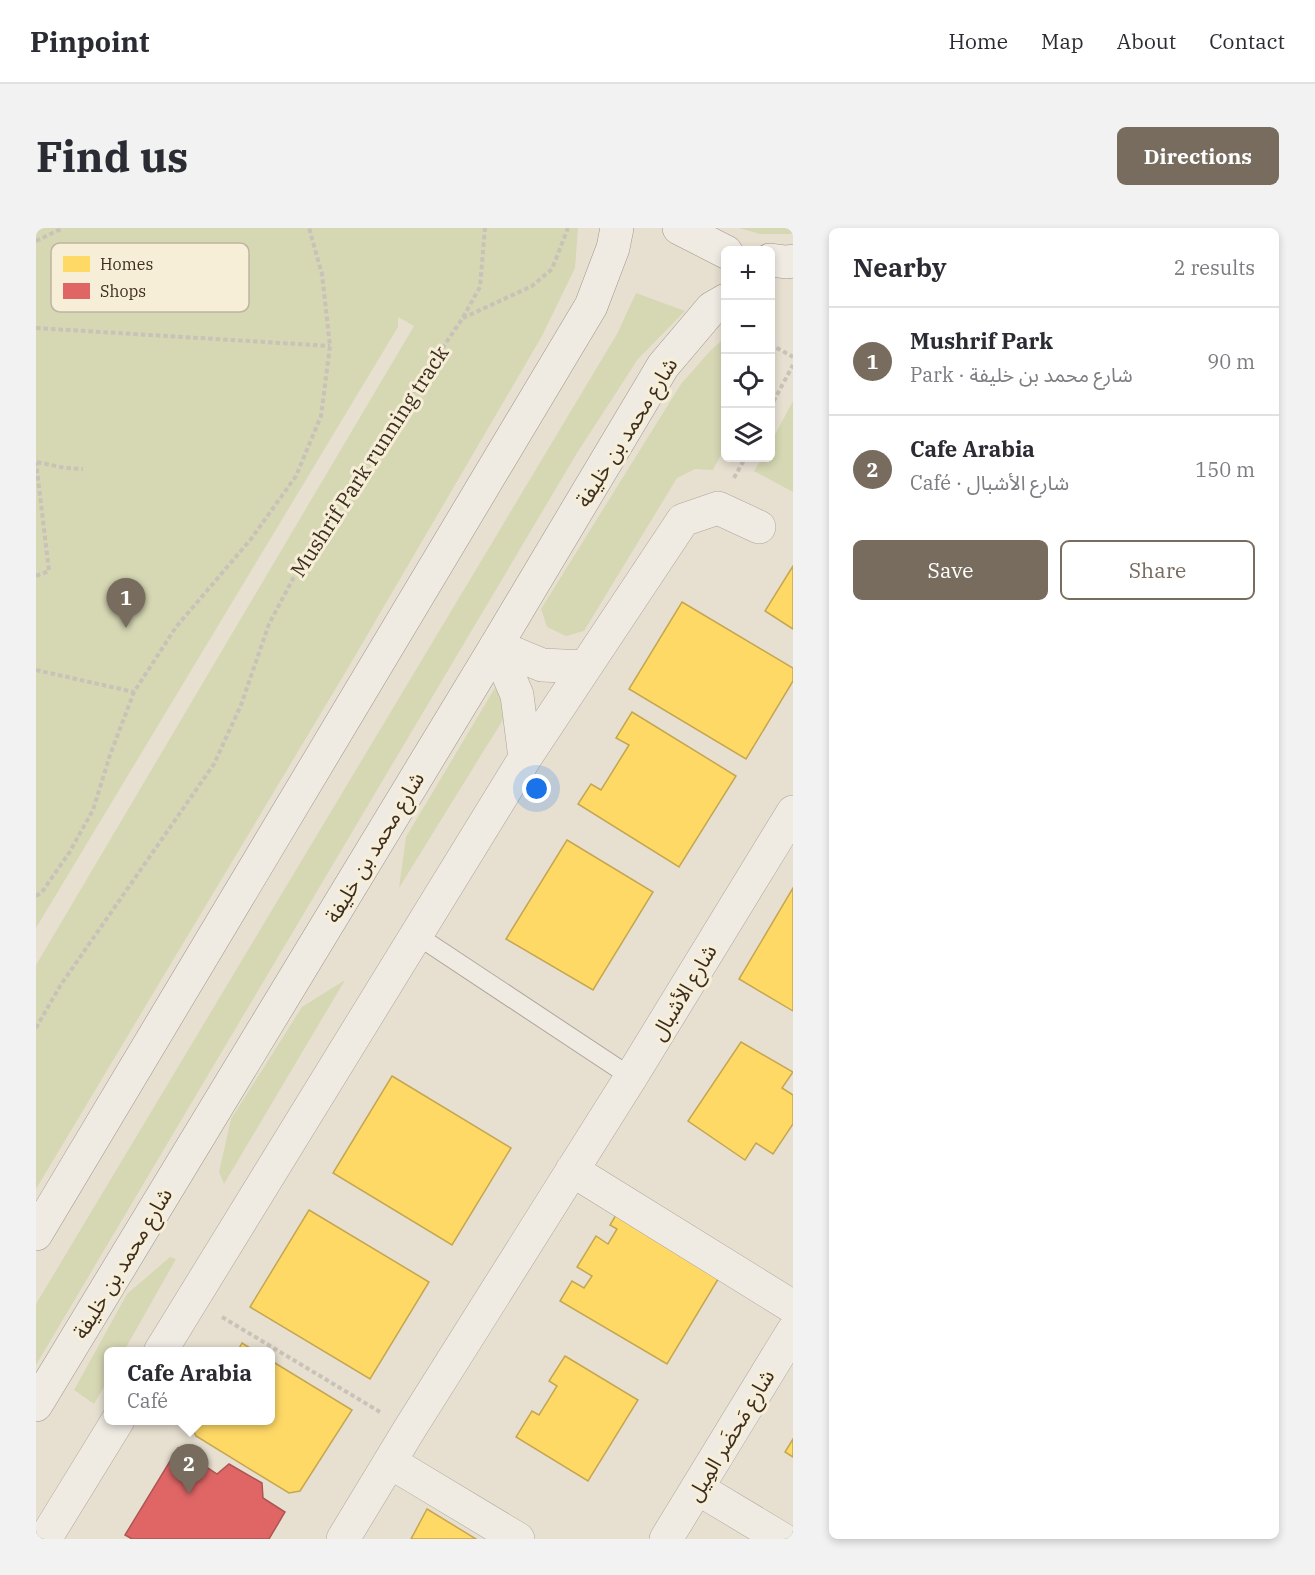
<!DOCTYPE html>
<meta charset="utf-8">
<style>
body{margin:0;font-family:"IBM Plex Serif","Noto Sans Arabic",serif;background:#f2f2f3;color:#2b2b33}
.controls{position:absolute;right:18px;top:18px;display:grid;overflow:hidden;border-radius:9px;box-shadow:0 3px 9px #0003}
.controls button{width:54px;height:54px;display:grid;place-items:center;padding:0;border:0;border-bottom:2px solid #e1e1e2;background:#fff;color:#2b2b33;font:30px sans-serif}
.you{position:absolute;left:501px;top:561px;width:21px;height:21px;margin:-15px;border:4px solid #fff;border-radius:50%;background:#1a73e8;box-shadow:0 0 0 9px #1a73e833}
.badge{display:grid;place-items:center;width:39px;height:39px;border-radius:50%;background:#786c5e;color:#fff;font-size:20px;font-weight:700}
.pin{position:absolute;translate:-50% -50px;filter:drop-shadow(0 2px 3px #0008)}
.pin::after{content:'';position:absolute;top:32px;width:21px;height:18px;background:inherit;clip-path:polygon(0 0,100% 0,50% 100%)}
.popup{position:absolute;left:68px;top:1119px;width:171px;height:78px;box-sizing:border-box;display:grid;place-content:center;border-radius:9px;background:#fff;filter:drop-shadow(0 2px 4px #0005);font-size:20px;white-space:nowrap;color:#7c7c81}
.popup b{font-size:22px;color:#2b2b33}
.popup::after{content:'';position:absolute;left:50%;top:100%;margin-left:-12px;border:12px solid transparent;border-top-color:#fff}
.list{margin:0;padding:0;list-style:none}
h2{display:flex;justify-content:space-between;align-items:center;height:78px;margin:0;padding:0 24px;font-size:26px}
h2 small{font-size:20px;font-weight:400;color:#7c7c81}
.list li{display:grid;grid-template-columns:39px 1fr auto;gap:18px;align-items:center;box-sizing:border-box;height:108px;padding:0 24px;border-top:2px solid #e1e1e2}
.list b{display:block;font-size:22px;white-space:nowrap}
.list p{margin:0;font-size:20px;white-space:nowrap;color:#7c7c81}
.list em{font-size:20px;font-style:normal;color:#7c7c81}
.actions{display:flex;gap:12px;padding:18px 24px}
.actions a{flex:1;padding:14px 0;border:2px solid #786c5e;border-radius:9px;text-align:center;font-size:21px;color:#786c5e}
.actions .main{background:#786c5e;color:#fff}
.icon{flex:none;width:33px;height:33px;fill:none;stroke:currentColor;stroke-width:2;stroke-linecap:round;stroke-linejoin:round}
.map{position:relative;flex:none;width:757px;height:1311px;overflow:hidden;border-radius:9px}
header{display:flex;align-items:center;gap:36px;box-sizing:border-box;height:84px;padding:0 30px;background:#fff;border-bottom:2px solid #e1e1e2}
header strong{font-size:28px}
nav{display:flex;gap:33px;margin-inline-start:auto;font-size:21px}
.intro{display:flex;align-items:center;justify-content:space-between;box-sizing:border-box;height:144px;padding:0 36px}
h1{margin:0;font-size:42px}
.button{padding:15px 27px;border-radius:9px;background:#786c5e;color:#fff;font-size:21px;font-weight:700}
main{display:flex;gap:36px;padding:0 36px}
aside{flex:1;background:#fff;border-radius:9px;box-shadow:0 3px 9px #0003}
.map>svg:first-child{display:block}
.green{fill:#d6d7b3}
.homes{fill:#ffd966;stroke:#c5a651;stroke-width:1.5}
.shops{fill:#e06666;stroke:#af5551;stroke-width:1.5}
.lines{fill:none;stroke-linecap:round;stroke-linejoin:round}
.lane-casing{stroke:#ada599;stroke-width:20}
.street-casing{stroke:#ada599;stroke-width:34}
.secondary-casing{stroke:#9c958a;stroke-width:34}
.path{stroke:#c8c2b9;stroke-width:4;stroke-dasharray:4.5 3;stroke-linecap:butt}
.lane{stroke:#efebe3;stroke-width:18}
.street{stroke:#efebe3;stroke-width:33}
.secondary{stroke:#efebe3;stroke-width:33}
.labels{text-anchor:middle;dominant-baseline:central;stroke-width:6;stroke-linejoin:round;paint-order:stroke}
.street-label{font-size:21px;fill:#3d2e20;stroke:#f7eed8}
.key{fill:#f7eed8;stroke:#bfb4a1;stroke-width:1.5}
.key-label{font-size:16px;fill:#3d2e20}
</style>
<header>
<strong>Pinpoint</strong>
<nav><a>Home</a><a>Map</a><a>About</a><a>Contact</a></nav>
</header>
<div class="intro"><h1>Find us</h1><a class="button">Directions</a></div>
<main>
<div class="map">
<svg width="757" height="1311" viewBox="0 0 757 1311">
<rect width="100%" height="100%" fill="#e7e0d1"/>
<path class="green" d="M0,0H542L539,40L506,108L312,440L0,961V737L378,98L362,89V99L0,700Z
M703,0H757V6H724Z
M600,65L649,83L602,131L541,225L0,1137V1076L581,106Z
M689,110V219L677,242L659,241L641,250L548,403L530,408L511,399L505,381L645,156L675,122Z
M757,173V264L718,243L726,230H734L735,214Z
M463,453L473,482L363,660L370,609Z
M309,752L188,956L183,944L195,891L266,779Z
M134,1029L140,1031L88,1123L72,1124V1152L58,1176L38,1162L91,1066Z"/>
<path class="homes" d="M757,338V401L729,383Z
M646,374L757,440V453L710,531L593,461Z
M596,484L700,548L643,639L542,576L555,556L565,562L593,517L580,510Z
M531,612L617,664L557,762L470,711Z
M757,660V783L703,751Z
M705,814L757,844L746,860L757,867V896L737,926L720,915L709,932L652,893Z
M356,848L475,920L416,1017L297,945Z
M273,982L393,1054L334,1151L214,1079Z
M583,982L687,1043L631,1136L524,1073L536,1053L548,1060L556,1048L541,1039L560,1008L572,1016L581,1001L574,997Z
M206,1115L220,1124H201Z
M529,1128L602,1172L552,1253L480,1209L496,1183L503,1187L521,1158L513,1153Z
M234,1132L316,1182L264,1263L253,1265L160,1208L155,1197L158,1192H234Z
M757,1211V1229L749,1224Z
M391,1281L440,1311H375Z"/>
<path class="shops" d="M142,1220L181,1246L193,1236L226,1255L227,1270L249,1284L233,1311H96L89,1307Z"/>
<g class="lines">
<g class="lane-casing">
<path id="lane" d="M379,706L595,849"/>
</g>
<g class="street-casing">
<path id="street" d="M460,418L481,467L489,530
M460,418L506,437L549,439
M536,942L757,1079
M124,1124L489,530L647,292L682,280L723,299
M354,1234L482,1311
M661,1260L746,1311
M9,1311L82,1192
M307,1311L373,1202L595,849L757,584
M630,1311L757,1103"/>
</g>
<g class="secondary-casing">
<path id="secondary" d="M643,0L690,24
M734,32L750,34L757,33
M0,1006L555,78L577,20L581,0
M0,1177L460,418L627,138L676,80L690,72"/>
</g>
<path class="path" d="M0,13L27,0
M427,90L496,58L516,41L532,0
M0,100L294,118
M734,116L757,129
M734,180L757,137
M1,234L29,240L47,241
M698,250L709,230
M0,348L13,343L0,234
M0,442L98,464
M0,668L6,664L33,625L57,582L74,527L98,464L140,399L215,311L260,248L285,188L294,118L286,46L273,0
M0,800L24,758L178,536L205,477L233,396L277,313L426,91L444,59L449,0
M186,1089L344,1184"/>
<use href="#lane" class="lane"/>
<use href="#street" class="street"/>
<use href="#secondary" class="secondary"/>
</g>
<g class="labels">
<g class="street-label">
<text transform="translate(590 204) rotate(-58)">شارع محمد بن خليفة</text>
<text transform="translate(333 233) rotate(-57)">Mushrif Park running track</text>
<text transform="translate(338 619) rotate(-59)">شارع محمد بن خليفة</text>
<text transform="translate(647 764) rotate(-59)">شارع الأشبال</text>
<text transform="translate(86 1035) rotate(-59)">شارع محمد بن خليفة</text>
<text transform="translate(694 1207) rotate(-59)">شارع مَحضَر المِيل</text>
</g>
</g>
<rect x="15" y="15" width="198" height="69" rx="9" class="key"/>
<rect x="27" y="28" width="27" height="16" fill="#ffd966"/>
<rect x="27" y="55" width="27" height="16" fill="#e06666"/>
<g class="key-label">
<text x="64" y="42">Homes</text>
<text x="64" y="69">Shops</text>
</g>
</svg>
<div class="controls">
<button>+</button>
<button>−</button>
<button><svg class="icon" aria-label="locate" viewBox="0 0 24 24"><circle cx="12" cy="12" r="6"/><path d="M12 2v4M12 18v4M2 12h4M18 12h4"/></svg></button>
<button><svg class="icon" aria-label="layers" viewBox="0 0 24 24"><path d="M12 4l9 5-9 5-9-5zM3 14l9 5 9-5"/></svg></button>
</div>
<div class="you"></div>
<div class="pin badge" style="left:90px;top:400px">1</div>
<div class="pin badge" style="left:153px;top:1266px">2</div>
<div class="popup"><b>Cafe Arabia</b>Café</div>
</div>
<aside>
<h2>Nearby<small>2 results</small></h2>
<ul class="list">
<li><span class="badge">1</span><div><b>Mushrif Park</b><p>Park · شارع محمد بن خليفة</p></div><em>90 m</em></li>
<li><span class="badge">2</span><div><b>Cafe Arabia</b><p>Café · شارع الأشبال</p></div><em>150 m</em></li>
</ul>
<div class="actions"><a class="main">Save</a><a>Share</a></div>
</aside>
</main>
